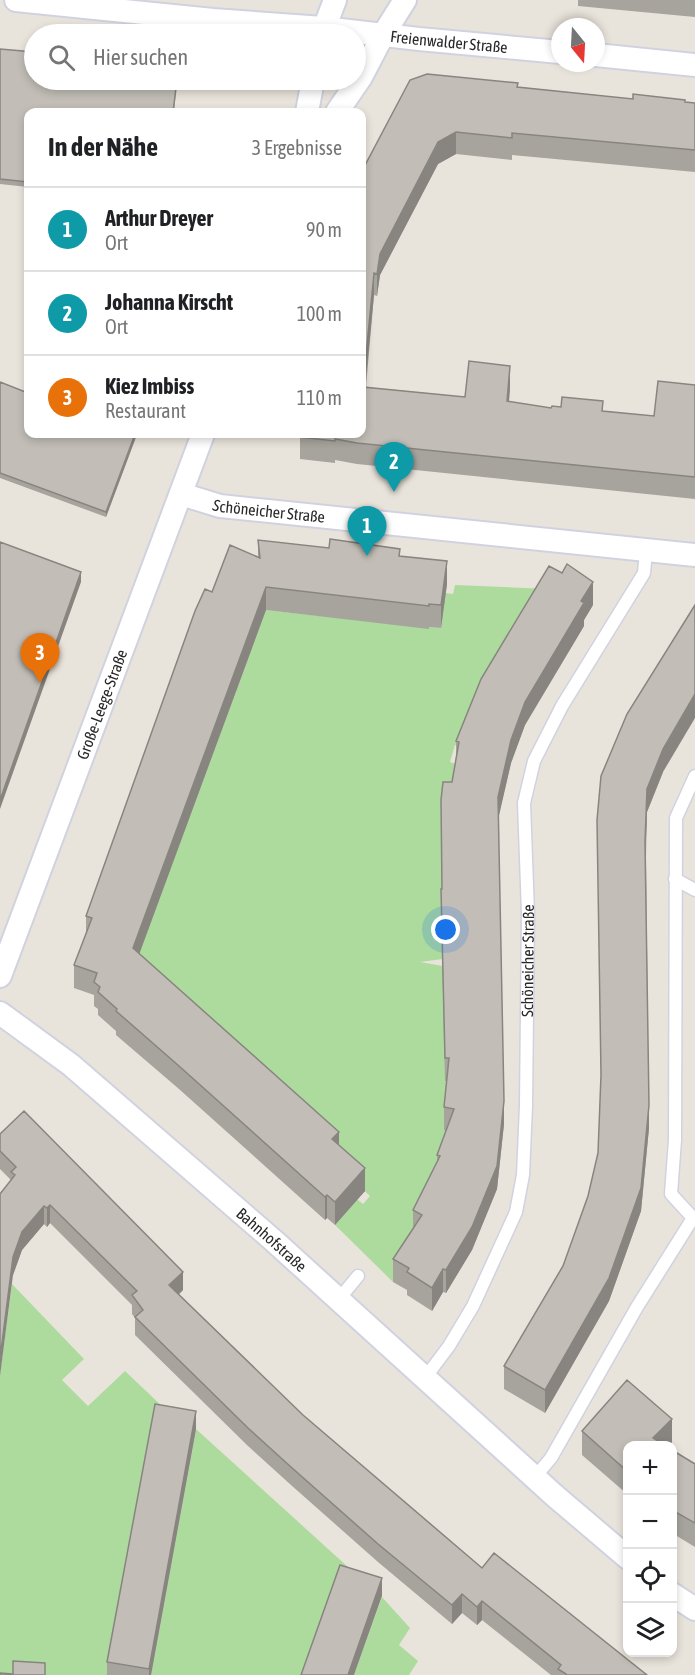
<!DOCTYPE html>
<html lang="de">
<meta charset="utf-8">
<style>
body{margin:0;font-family:"Asap Condensed",sans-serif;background:#f2f2f2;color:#202124}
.controls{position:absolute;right:18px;bottom:18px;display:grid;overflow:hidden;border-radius:12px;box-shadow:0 3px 9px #0003}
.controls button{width:54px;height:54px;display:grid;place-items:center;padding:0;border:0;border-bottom:2px solid #e0e0e0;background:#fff;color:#202124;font:30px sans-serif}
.compass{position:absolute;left:551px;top:18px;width:54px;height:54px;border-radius:50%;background:#fff;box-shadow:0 3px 9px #0003;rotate:162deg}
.you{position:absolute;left:446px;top:930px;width:21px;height:21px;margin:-15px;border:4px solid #fff;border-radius:50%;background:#1a73e8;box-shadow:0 0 0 9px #1a73e833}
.badge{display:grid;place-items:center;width:39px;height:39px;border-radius:50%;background:#4a5ce7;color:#fff;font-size:20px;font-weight:700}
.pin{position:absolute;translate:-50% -50px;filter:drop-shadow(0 2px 3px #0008)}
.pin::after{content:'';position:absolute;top:32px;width:21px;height:18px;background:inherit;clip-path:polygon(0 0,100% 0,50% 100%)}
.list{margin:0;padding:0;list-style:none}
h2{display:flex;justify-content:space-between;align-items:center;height:78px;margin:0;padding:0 24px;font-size:26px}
h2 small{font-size:20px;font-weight:400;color:#757577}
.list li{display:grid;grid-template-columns:39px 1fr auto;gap:18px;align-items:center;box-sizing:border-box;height:84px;padding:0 24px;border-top:2px solid #e0e0e0}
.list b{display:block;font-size:22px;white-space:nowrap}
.list p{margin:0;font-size:20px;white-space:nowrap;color:#757577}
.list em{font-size:20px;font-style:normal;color:#757577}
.icon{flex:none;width:33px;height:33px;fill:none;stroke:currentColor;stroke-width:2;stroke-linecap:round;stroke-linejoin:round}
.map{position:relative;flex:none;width:695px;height:1675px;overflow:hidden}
.search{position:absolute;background:#fff;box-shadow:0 3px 9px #0003;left:24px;top:24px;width:342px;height:66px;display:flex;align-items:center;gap:15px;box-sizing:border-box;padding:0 21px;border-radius:33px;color:#757577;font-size:22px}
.panel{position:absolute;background:#fff;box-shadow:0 3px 9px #0003;left:24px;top:108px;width:342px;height:330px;border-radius:12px}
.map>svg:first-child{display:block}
.green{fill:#addb9d}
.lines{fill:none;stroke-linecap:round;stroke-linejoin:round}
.lane-casing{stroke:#d1d2e0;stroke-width:15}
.street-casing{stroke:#d1d2e0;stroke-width:26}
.lane{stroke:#fff;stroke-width:12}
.street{stroke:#fff;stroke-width:22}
.wall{fill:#a7a39d}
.shaded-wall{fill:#888580}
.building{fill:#c2beb7;stroke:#888580;stroke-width:1.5}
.labels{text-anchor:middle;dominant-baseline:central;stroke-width:4.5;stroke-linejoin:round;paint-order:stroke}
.street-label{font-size:16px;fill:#282828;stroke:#fff}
</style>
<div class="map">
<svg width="695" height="1675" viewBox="0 0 695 1675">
<rect width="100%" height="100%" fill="#e9e4db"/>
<path class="green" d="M455,585L549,589L463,747L455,745L450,762L459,765L442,863L443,959L420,962L443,966L454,1080L444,1130L454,1132L393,1282L335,1225L357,1199L363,1204L370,1196L129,980L266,610L429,628V627L441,628L445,593L453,594Z
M12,1284L84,1359L62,1380L88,1406L125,1371L165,1409L108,1675H0V1374Z
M196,1429L359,1577L308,1675H151Z
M382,1597L410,1628L399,1645L418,1661L409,1675H354Z"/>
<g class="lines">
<g class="lane-casing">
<g id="lane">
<path d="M675,879L695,890"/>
<path d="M339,1299L358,1276"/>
<path id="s1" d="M425,1378L449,1346L473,1306L516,1212L523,1175L526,1106L528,913L524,803L534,761L562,706L644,573L646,551"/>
<path d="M535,1477L551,1458L637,1307L693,1218L671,1194L675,1140L676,818L695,776"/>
</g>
</g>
<g class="street-casing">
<g id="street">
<path id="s2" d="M16,0L213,20L323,28L419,39L560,52"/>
<path d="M322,34L335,0"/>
<path d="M596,55L695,65"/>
<path d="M307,112L313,80"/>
<path d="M337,112L361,77L383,35L405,0"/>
<path id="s3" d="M181,494L220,506L695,555"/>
<path id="s4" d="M0,976L203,434"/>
<path id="s5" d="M0,1013L71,1065L274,1241L555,1496L628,1558"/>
<path d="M672,1594L695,1609"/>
</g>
</g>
<use href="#lane" class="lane"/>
<use href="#street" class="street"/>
</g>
<path class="wall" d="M578,0H695V17L578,6Z
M0,49L177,80L174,112H28V187L0,184Z
M518,87L633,99L695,103V172L512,155V160L456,154L438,164L380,275L377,296L374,295L366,387L465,397L510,388L509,402L551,408L603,411L654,416L695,385V499L357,464L335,460V463L300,459V437L362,171Z
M0,382L136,434V437L106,517L0,478Z
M258,540L400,556L447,584L441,628L429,627V629L266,610L139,954L339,1145L365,1191L335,1225L327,1218L325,1220L179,1089L116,1035V1031L98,1015V1009L94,1006V995L74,988V965L86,934V916L212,592L258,557Z
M593,605L584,620V626L525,725L511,763L498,818L504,1124L497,1189L472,1250L446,1293L443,1292L432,1311L407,1295V1290L393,1282V1259L413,1228V1210L437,1163V1155L446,1131L444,1130V1107L447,1081H445L444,1040L441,889H442L452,782L456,757V741Z
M627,714L663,772L647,812L646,857L649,1128L641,1211L609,1301L545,1413L504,1389V1366L563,1266L588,1196L598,1153Z
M0,1134L183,1290L178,1295L303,1415L482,1568L647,1675H551L482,1620L477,1625L462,1613L452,1624L378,1562L291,1485L248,1446L135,1335V1318L132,1314V1305L50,1223L47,1227L44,1224L22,1250L13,1275L11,1180L0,1169Z
M196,1429L151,1675H107V1662Z
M582,1431L672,1442L669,1446H627V1494L582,1455Z
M672,1450L695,1464V1547L672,1533Z"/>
<path class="shaded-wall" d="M456,132V154L438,164L380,275L377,296V274L380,254L438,142Z
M374,273V295L363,408V387Z
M510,366V388L507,423V401Z
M135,434L136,437L106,517V512Z
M447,561V584L441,628V605Z
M81,572V582L0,809V800Z
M593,582V605L584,620V626L525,725L511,763L498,820V797L511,740L525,702L581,601Z
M266,587V610L133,971V948Z
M695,694V718L663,772L647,812L645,865L647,789L663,749Z
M504,1101V1124L497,1189L472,1250L446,1293V1270Z
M649,1105V1128L641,1211L609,1301L545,1413V1390Z
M339,1132V1155L332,1139Z
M365,1168V1191L335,1225V1202Z
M327,1195V1218L325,1220V1197Z
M50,1205V1223L47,1227V1208Z
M44,1206V1224L22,1250L13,1275L0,1376V1358L13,1257L22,1232Z
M443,1269V1292L432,1311V1288Z
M183,1272V1290L169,1304V1285Z
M196,1411V1429L151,1675H149V1669Z
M672,1419V1442L669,1446H653V1438Z
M382,1578V1596L354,1675H348Z
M462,1594V1613L452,1624V1605Z
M482,1601V1620L477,1625V1607Z"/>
<path class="building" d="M0,49L34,52V80H177L173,112H28V182L0,179Z
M427,74L518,83L517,87L633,99V94L685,100V102L695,103V150L512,133V138L456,132L438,142L380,254L377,274L374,273L363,387L465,397L469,361L510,366L507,401L551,408L552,406L561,407L562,397L603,401L602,411L654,416L658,381L695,385V477L357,443L335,439V441L300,437V434H362V171L410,80Z
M0,382L28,393V434H135L106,512L0,473Z
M330,539L400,549L399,556L447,561L441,605L429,604V606L266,587L133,948L339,1132L332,1139L365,1168L335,1202L327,1195L325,1197L179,1066L116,1011L117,1009L98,992L100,987L94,982L97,973L74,965L92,918L86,916L195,611L205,589L212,592L230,545L260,558L258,540L329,548Z
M0,542L81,572L0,800Z
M567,564L593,582L581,601L584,603L525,702L511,740L498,797L504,1101L497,1166L472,1227L446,1270L443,1269L432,1288L407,1272L409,1268L393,1259L422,1215L413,1210L440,1156L437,1155L454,1109L444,1107L449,1058H445L444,1017L441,889H442L441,800L443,782H452L459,742L456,741L481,679L549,566L562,573Z
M695,605V694L663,749L647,789L645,842L649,1105L641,1188L609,1278L545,1390L504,1366L563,1266L588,1196L598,1153L601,1075L597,820L601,776L627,714Z
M24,1111L183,1272L169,1285L303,1415L482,1568L494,1553L647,1675H566V1674L558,1669L561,1665L482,1601L477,1607L462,1594L452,1605L378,1544L291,1467L248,1428L135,1317L143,1310L132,1295L137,1291L50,1205L47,1208L44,1206L22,1232L13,1257L0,1358V1194L15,1175L11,1172L16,1167L0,1151V1134Z
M627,1380L672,1419L653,1438L665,1446H627V1471L582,1431Z
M155,1404L196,1411L149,1669L107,1662Z
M672,1450L695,1464V1523L672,1510Z
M340,1565L382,1578L348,1675H301Z
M13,1661L45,1663V1675H0V1673L13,1674Z"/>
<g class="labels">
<g class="street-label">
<text stroke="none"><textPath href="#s2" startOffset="435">Freienwalder Straße</textPath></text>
<text stroke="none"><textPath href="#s3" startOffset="90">Schöneicher Straße</textPath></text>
<text stroke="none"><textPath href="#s4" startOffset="290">Große-Leege-Straße</textPath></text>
<text stroke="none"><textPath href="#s1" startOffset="442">Schöneicher Straße</textPath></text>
<text stroke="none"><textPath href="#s5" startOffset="354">Bahnhofstraße</textPath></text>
</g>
</g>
</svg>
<div class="controls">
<button>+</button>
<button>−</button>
<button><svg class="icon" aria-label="locate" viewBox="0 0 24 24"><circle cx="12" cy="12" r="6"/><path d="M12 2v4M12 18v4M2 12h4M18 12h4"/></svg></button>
<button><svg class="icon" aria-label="layers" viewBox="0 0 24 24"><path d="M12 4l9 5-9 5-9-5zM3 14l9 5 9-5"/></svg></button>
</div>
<svg class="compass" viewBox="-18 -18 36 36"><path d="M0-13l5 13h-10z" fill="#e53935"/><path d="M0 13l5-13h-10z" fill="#757577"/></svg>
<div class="you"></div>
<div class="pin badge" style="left:367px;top:556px;background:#0f9aa8">1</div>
<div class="pin badge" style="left:394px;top:492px;background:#0f9aa8">2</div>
<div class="pin badge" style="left:40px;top:683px;background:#e8710a">3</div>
<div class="search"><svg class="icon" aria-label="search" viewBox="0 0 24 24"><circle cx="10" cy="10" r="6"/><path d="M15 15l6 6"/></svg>Hier suchen</div>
<section class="panel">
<h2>In der Nähe<small>3 Ergebnisse</small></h2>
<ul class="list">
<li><span class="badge" style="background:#0f9aa8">1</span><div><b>Arthur Dreyer</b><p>Ort</p></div><em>90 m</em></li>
<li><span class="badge" style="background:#0f9aa8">2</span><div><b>Johanna Kirscht</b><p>Ort</p></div><em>100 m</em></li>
<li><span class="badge" style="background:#e8710a">3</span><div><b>Kiez Imbiss</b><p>Restaurant</p></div><em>110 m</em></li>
</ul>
</section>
</div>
